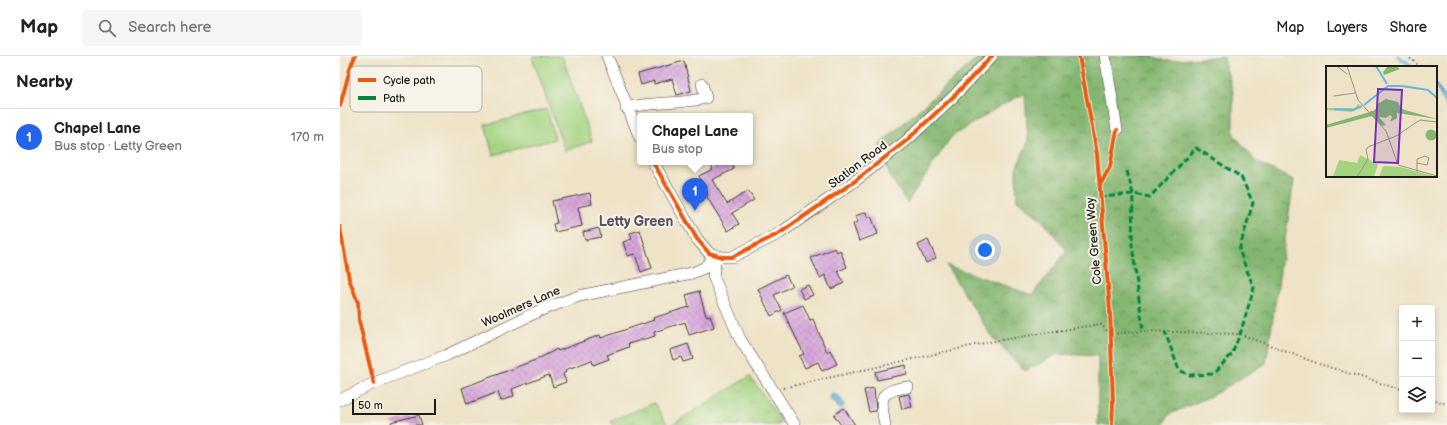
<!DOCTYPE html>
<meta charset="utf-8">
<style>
body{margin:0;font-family:"Balsamiq Sans",sans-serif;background:#f6f6f6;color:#202124}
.controls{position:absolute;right:12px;bottom:12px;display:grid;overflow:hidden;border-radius:4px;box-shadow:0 2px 6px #0003}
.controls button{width:36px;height:36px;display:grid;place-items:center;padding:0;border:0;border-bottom:1px solid #e0e0e0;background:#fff;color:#202124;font:20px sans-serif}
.scale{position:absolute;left:12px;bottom:10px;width:84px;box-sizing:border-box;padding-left:4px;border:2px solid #1c1c1c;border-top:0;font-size:11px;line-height:14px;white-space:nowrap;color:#1c1c1c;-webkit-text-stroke:3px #f7f3e8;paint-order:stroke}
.you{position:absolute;left:645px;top:194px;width:14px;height:14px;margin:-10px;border:3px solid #fff;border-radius:50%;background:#1a73e8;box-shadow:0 0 0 6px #1a73e833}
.badge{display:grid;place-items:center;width:26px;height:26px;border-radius:50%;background:#2563eb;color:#fff;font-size:13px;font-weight:700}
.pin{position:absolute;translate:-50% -33px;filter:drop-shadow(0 1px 2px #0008)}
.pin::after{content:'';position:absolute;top:21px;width:14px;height:12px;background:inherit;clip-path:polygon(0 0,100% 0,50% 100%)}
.popup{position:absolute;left:297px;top:57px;width:116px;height:52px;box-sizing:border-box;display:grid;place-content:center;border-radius:4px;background:#fff;filter:drop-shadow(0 1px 3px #0005);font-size:13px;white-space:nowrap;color:#757577}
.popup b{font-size:15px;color:#202124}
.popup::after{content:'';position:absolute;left:50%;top:100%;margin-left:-8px;border:8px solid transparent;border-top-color:#fff}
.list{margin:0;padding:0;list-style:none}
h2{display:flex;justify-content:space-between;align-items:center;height:52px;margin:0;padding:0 16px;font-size:17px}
h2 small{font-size:13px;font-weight:400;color:#757577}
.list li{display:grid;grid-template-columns:26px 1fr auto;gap:12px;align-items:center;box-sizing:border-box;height:56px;padding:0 16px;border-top:1px solid #e0e0e0}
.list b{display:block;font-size:15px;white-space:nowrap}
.list p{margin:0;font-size:13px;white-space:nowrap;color:#757577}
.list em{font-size:13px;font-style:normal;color:#757577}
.icon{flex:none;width:22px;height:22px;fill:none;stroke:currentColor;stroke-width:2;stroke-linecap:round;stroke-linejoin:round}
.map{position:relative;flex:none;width:1107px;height:369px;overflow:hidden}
header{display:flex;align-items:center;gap:24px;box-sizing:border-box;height:56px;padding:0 20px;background:#fff;border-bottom:1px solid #e0e0e0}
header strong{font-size:19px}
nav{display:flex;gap:22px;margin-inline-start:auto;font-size:14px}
.search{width:280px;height:36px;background:#f6f6f6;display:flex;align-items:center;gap:10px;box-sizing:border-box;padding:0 14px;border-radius:4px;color:#757577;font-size:15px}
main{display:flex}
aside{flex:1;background:#fff}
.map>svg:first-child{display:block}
.grass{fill:url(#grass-tufts);stroke:#60784f}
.forest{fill:url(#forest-crowns);stroke:#506946}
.pitch{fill:#a4d482;stroke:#60784f}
.water{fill:url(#water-rules);stroke:#40697e}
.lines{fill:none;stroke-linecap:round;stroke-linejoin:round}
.stream{stroke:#65b6e0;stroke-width:3.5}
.building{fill:url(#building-cross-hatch)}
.minor-casing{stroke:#3c3a36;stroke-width:12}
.path{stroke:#3c3a36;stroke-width:2;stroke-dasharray:1 3;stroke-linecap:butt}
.minor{stroke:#fff;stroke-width:11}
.quiet{stroke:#00873e;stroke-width:3;stroke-dasharray:6 3;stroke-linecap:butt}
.cycleway-casing{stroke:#f7f3e8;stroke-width:6}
.cycleway{stroke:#e8590c;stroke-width:4}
.labels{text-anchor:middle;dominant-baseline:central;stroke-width:4;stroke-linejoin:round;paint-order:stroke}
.street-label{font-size:12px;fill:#1c1c1c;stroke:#f7f3e8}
.quarter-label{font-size:14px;font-weight:bold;fill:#5d4c5f;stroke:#f7f3e8}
.inset-river{fill:none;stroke:#65b6e0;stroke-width:2}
.inset-road{fill:none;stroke:#9a9383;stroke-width:1}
.view{fill:#7b2cbf;fill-opacity:0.15;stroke:#7b2cbf;stroke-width:2}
.inset-edge{fill:none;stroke:#1c1c1c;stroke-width:2}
.key{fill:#f7f3e8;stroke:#b5b2ab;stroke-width:1}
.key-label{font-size:11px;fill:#1c1c1c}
</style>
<header>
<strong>Map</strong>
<div class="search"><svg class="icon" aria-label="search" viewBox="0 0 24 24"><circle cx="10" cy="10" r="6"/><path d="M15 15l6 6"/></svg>Search here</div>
<nav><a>Map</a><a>Layers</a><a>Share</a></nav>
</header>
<main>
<aside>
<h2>Nearby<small></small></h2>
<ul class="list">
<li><span class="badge">1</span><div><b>Chapel Lane</b><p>Bus stop · Letty Green</p></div><em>170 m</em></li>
</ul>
</aside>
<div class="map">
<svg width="1107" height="369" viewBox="0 0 1107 369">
<defs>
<pattern id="grass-tufts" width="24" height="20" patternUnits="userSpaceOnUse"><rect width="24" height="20" fill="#a4d482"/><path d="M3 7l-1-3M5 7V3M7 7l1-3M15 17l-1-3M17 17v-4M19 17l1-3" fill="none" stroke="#8db570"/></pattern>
<pattern id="forest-crowns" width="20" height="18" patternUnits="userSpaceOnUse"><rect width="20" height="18" fill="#83b670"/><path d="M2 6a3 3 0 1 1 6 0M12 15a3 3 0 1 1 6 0" fill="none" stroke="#6a935b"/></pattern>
<pattern id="water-rules" width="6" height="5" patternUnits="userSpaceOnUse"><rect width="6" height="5" fill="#65b6e0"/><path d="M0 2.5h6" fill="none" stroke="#5293b5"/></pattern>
<pattern id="building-cross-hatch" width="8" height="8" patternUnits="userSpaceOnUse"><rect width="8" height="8" fill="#d7a5dc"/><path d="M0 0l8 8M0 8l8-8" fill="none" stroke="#b88dbc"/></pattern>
</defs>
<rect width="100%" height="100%" fill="#f7f3e8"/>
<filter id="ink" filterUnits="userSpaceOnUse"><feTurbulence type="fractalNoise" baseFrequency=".025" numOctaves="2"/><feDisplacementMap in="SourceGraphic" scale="8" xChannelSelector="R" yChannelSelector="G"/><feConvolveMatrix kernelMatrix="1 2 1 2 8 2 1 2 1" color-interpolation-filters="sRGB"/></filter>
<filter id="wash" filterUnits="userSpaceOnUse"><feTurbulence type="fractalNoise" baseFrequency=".012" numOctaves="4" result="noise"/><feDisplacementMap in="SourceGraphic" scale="16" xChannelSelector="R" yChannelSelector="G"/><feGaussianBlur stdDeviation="0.9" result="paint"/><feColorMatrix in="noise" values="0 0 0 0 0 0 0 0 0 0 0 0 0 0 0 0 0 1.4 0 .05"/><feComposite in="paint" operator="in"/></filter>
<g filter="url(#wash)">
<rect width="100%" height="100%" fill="#eee3c7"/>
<path class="grass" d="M410,320L442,367L439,369H331Z
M314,347L328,369H273L271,365Z"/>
<path class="forest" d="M640,0H811L827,5L883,0L893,36V77L916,106L954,124L926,307L873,339L828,359L824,369H758V300L718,298L685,315L652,281L606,209L692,239L727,195L703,165L677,144L676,113L688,86L685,37L655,53L611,81L567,147L550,120L539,89Z"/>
<path class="pitch" d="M194,0H222L252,85L225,95L192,1Z
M207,53L215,83L153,99L145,69Z"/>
<path class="water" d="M491,337L500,341L504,348L502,352H498L496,347L489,343Z"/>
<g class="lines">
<path class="stream" d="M1058,0L1073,11
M1096,30L1107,49"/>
</g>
<g id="blocks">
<path class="building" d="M344,5L351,35L337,39L332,23L314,28V25L301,29L298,18Z
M370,106H391L394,113L372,124L387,148L408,135L414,144L392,157L399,168L388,175L367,141L368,140L359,120L373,113Z
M250,137L252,148L238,151L242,170L215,176L213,168L217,167L212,145Z
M526,156L528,162L531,160L538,178L519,185L513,168L518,166L515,160Z
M259,172L261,181L245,184L243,176Z
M300,174L312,212L301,216L295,198L288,200L283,186L292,183L290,177Z
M588,184L596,202L586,207L578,189Z
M495,192L497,196L500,194L507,211L498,215L504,227L491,233L485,219L480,222L471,202Z
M446,219L452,230L434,239L442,254L431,260L418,233Z
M468,229L473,239L464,243L459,233Z
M359,235L366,260L370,259L374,271L349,279L345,266L314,276L315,280L288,288L289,291L267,299L269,303L253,309L252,304L225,314L226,316L223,318L226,326L213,331L209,319L172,333L174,340L161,345L158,336L127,348L122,332L198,303L217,293L218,295L260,279L261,282L314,264L313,262L349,251L346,239Z
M463,249L470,264L473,263L487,296L490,294L497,308L482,315L478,306L465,312L459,300L464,298L444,257Z
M348,288L353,303L343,306L341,301L333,304L330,294Z
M566,309L567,318L537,324L535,316Z
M534,332L536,355L529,356L524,334Z
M569,338L572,351L562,353L559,340Z
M504,352L515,369H501L494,359Z
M79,359L82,369H52L51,366Z"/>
</g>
</g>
<g filter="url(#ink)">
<use href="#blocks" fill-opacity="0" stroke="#3c3a36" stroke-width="1"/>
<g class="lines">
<g class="minor-casing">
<path id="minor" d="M267,0L300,82
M765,0L777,74
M286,52C313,45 339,49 366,42L362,28
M313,106L357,183L369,197L382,201H392L440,177L515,125L566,85L614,40L652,0
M376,200L373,220L400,283L455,369
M0,344L34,327L107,299L201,254L239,240L352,217L364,212L376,199
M545,369C540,342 538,335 568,331"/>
</g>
<path class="path" d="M1067,0L1081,11
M1096,22L1107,34
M443,332L649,286L760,268L771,278L803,275L900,278L979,308L1062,334
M1092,343L1107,348"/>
<use href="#minor" class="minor"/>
<path class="quiet" d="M787,115L793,138L792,188L803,275
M760,141L793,138L810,141L856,92L901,121L913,147L899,194L914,232L900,278L892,298L873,318L849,319L839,314L825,276"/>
<g class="cycleway-casing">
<path id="cycleway" d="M739,0L757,98L770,254L773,348L772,369
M0,50L10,13L15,0
M313,106L357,183L369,197L382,201H392L440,177L515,125L566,85L614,40L652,0
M760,129L770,111L777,74
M0,171L9,223L18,247L19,265L34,327"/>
</g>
<use href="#cycleway" class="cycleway"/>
</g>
</g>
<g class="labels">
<g class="street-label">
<text transform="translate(518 109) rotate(-37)">Station Road</text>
<text transform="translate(754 185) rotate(-95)">Cole Green Way</text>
<text transform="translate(181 251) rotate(-24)">Woolmers Lane</text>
</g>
<g class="quarter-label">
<text x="296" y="165">Letty Green</text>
</g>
</g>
<g transform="translate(986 10)">
<rect width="111" height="111" fill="#eee3c7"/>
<path d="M32,38L36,41L26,46L0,44V42H29ZM34,89L52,98L48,111H7L13,94L31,97ZM57,100L74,101L111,111H53Z" fill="#a4d482"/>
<path d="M62,0H70L74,3L58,9L57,6ZM60,33L72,36L75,42L79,44L111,53L71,47V52L64,56L66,51L64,49L60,52L53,51L60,59L56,60L46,50L0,62V59L47,45L51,42V38ZM99.5 69a5.5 5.5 0 1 1 11 0a5.5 5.5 0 1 1-11 0Z" fill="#83b670"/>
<path class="inset-river" d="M50,0L61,18M62,20H76M76,20L102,24L111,32M38,39L62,20M8,43L27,44L36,40"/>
<path class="inset-road" d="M11,0L21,8M21,0L32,34L60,65L72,99L111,110M8,30L29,27M44,46L56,45M91,106V93L99,90L103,92L101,99L91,97M31,111L42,93L40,84L42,81L70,70L94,54L111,56"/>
<path class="view" d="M52,23L76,24L72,97L48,96Z"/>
<rect width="111" height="111" class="inset-edge"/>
</g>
<rect x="10" y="10" width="132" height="46" rx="6" class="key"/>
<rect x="18" y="22" width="18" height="4" fill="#e8590c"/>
<rect x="18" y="40" width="18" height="4" fill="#00873e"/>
<g class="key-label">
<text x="43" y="28">Cycle path</text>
<text x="43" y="46">Path</text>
</g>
</svg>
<div class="controls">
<button>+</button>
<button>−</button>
<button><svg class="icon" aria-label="layers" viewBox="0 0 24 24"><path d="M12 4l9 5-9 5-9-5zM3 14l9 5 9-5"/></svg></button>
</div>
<div class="scale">50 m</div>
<div class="you"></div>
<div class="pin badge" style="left:355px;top:155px">1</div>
<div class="popup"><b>Chapel Lane</b>Bus stop</div>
</div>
</main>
